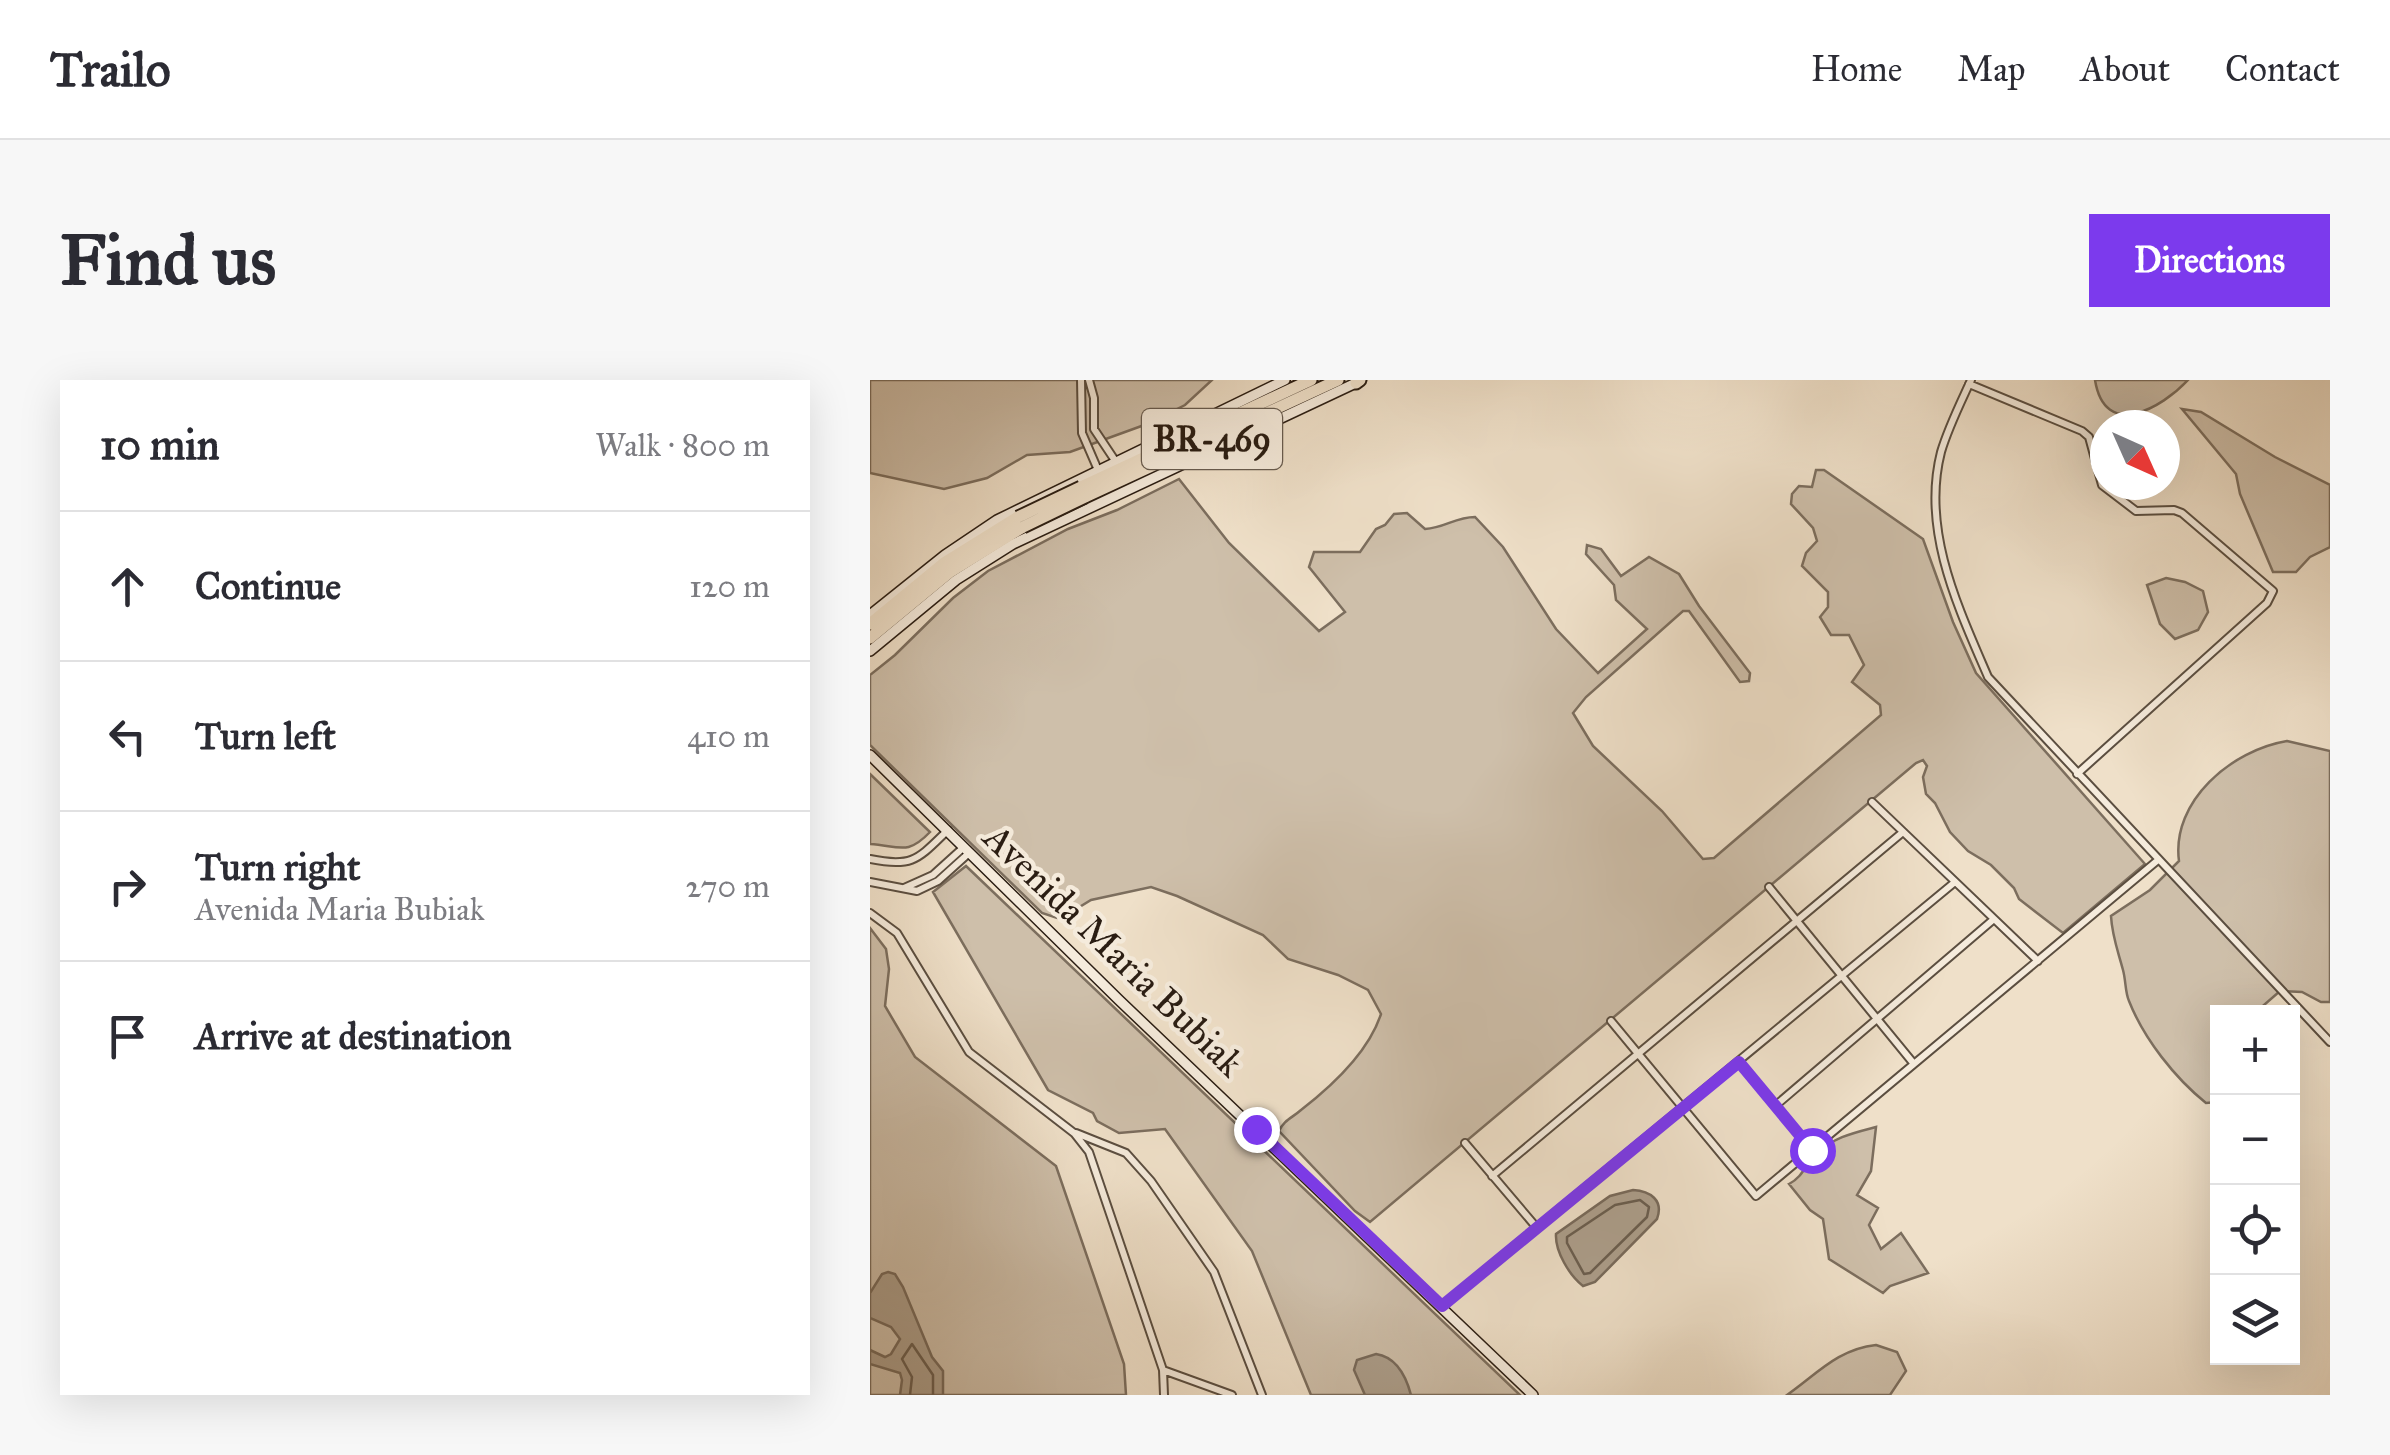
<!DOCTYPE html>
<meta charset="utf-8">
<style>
body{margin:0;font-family:"IM FELL Great Primer",serif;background:#f7f7f7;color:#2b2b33}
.controls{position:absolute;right:30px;bottom:30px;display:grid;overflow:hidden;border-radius:0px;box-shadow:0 10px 40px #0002}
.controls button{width:90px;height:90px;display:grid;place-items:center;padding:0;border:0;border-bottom:2px solid #e1e1e2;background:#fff;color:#2b2b33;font:50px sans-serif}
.compass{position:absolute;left:1220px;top:30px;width:90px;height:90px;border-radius:50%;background:#fff;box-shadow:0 10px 40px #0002;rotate:135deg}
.stop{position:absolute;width:30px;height:30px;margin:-22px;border:8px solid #7c3aed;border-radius:50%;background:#fff}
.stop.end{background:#7c3aed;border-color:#fff;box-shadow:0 2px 10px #0008}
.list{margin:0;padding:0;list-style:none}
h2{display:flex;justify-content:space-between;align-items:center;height:130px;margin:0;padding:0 40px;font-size:42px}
h2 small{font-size:32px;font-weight:400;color:#7c7c81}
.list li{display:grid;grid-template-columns:65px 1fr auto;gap:30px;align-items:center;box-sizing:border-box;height:150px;padding:0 40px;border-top:2px solid #e1e1e2}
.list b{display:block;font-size:38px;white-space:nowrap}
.list p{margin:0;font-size:32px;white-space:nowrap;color:#7c7c81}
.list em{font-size:32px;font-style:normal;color:#7c7c81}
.icon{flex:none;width:55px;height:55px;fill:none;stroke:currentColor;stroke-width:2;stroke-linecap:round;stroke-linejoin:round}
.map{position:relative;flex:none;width:1460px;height:1015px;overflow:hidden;border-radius:0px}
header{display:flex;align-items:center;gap:60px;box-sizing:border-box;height:140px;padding:0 50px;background:#fff;border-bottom:2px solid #e1e1e2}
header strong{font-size:48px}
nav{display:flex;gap:55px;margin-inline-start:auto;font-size:35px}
.intro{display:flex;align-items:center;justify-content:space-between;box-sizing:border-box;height:240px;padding:0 60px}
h1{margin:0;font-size:70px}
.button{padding:25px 45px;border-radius:0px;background:#7c3aed;color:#fff;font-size:35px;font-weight:700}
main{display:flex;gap:60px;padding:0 60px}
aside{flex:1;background:#fff;border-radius:0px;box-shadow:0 10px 40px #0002}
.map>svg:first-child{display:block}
.green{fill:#cebfaa;stroke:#7c6e5e;stroke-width:2.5}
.water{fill:#ac9e8b;stroke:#786a5b;stroke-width:2.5}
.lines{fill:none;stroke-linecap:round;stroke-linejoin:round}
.shore{stroke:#6b5e4f;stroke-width:2.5}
.street-casing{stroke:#5b4e40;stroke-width:10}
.secondary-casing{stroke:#2a1d13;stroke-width:12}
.highway-casing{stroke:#2a1d13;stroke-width:15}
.street{stroke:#f5ebdc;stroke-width:6}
.secondary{stroke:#f5ebdc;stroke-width:9}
.highway{stroke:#efe0c9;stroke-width:11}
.highway-bridge-casing{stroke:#2a1d13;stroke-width:15;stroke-linecap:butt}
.highway-bridge{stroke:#efe0c9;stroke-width:11}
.route{stroke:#7c3aed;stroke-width:12}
.labels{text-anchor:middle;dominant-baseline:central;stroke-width:9;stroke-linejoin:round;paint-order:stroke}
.shield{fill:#f5ebdc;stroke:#675b4f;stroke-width:2.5}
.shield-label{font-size:35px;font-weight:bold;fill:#2a1d13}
.street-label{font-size:38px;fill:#2a1d13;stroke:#f5ebdc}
</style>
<header>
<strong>Trailo</strong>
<nav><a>Home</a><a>Map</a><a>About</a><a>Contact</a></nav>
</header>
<div class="intro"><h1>Find us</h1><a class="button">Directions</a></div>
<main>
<aside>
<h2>10 min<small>Walk · 800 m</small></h2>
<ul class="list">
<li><svg class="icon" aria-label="ahead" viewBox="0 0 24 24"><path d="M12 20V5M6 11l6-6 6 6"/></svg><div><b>Continue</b></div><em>120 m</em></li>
<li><svg class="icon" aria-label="left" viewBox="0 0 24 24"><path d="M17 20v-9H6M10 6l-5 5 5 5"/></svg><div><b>Turn left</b></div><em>410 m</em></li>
<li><svg class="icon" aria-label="right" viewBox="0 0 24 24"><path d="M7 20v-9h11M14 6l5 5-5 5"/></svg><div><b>Turn right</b><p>Avenida Maria Bubiak</p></div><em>270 m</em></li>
<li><svg class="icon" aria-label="arrive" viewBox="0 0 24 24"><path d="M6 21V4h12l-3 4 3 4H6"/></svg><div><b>Arrive at destination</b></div></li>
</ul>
</aside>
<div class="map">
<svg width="1460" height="1015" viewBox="0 0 1460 1015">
<rect width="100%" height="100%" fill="#efe0c9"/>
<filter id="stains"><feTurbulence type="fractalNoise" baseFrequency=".002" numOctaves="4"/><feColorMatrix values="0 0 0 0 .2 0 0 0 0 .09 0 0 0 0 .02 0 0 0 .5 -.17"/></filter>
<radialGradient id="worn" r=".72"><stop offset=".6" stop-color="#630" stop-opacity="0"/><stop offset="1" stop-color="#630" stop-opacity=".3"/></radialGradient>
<path class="green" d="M0,0H342L315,25L277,44L200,72L157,75L117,98L74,109L0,93Z
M1225,0H1318C1292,28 1235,61 1225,0Z
M1312,29L1331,32L1405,77L1460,105V167L1440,177L1426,192H1403L1370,114L1366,94Z
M946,90H954L1053,159L1083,242L1106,293L1275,484L1193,553L1149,519L1144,508L1121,485L1098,471L1080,452L1065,423L1056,414L1053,397L1057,386L1053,380L1046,383L500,842L485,831L409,751C414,740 422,738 431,730C462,706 499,671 511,634L498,610L468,595L418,579L393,555L307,516L281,507L221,520L190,539L172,533L0,365V295L25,275L83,218L118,191L198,149L247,130L309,99L359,163L449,251L475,232L439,187L444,172H490L506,149L515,145L524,134L537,133L555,149C575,148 585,137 605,137L633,167L686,249L728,293L777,249L746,220L744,205L716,174L717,165L731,169L751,196L779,177L809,194L829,226L880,293L879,301L870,302L819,231H813L716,317L703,333L723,366L792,431L833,479L844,478L1011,335L1010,325L982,302L994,285L979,255H961L950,237L958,227V212L932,186L936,173L947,161L943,148L921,124L922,114L929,106L942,107Z
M1296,198L1315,202L1333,211L1338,232L1328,250L1305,259L1290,244L1277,205Z
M1417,361L1460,371V622H1451L1432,612L1410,611L1386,632H1348L1347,722L1336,723C1305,698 1274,659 1259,621C1255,612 1256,601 1253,590C1248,571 1242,556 1241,536L1280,510L1309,481C1301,421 1362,370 1417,361Z
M0,394L60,452C37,476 30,466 0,464Z
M96,486L650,1015H441L382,871L295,749L249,753L227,741L223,733L178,710L63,512Z
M0,548L16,569L19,589L15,626L45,677L186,786L254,984L256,1015H0Z
M1006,747L1001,791L987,815L1008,828L999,845L1011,869L1031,853L1058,893L1020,906L1013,913L959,879L953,839L940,830L919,804C934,796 935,784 946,774C964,757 983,753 1006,747Z
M1006,965L1027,972L1036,991L1020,1015H917C947,994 968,969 1006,965Z"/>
<path class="water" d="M763,810C780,811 794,820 787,839L725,902L713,906C699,895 685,871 686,854L740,816Z
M18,892L25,894L33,907L62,977L73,991V1015H30L32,1000L30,993L0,984V970L15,977L21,974L30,959L21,947L0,938V913L12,894Z
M506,974C526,977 536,996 541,1015H495L484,990L487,980Z"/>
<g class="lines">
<path class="shore" d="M770,820L779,827L777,837L720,893L714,894L697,863V857L745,825Z
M40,1015L42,997L32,979L42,964L63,995V1015"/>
<g class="street-casing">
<path id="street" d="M211,0L212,53L228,90
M219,0L224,18V49L246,82
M1101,0C1091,22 1078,48 1071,72C1051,150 1088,227 1118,297L1460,662
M1099,4L1212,51L1219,57L1232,105L1266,131L1304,130L1312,133L1403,211L1397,223L1207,394
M1002,422L1168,581
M0,479C43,488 48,479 78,450
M0,502L47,511L68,501L99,473
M899,507L1044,684
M34,508L63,495L94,467
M0,533L27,553L99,672L204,753L219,772L293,990L294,1015
M741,641L886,816L1288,480
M869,682L942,770
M905,726L1124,539
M206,753L256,773L281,801L344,892L392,1015
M595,763L667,848
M622,796L1033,452
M572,926L1085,502
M293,990L362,1015"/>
</g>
<g class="secondary-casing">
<path id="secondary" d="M0,235L75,175L127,140L415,0
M0,271L86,200L143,164L490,1
M0,375L249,620L663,1015"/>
</g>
<g class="highway-casing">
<path id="highway" d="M486,3L490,0
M211,107L441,0
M215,117L468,0
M0,244L74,183L148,137
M0,258L80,192L153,147"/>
</g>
<use href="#street" class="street"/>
<use href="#secondary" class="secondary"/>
<use href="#highway" class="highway"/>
<g class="highway-bridge-casing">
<path id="highway-bridge" d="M148,137L211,107
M153,147L215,117"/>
</g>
<use href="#highway-bridge" class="highway-bridge"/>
</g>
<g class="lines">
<path class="route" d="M386,749L572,926L869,682L942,770"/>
</g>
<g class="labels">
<rect class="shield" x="272" y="29" width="140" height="60" rx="8"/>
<g class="shield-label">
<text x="342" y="59">BR-469</text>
</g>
<g class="street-label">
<text transform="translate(244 570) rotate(44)">Avenida Maria Bubiak</text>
</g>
</g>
<rect width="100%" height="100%" filter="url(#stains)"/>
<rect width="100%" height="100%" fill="url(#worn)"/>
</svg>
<div class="controls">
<button>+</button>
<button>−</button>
<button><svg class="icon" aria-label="locate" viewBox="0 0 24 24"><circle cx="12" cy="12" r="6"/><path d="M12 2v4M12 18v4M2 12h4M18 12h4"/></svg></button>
<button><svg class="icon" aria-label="layers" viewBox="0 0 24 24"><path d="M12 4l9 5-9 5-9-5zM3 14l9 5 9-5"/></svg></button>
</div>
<svg class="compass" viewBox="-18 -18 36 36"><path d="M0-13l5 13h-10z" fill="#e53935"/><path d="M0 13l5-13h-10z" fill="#7c7c81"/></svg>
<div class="stop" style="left:942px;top:770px"></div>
<div class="stop end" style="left:386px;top:749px"></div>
</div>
</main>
